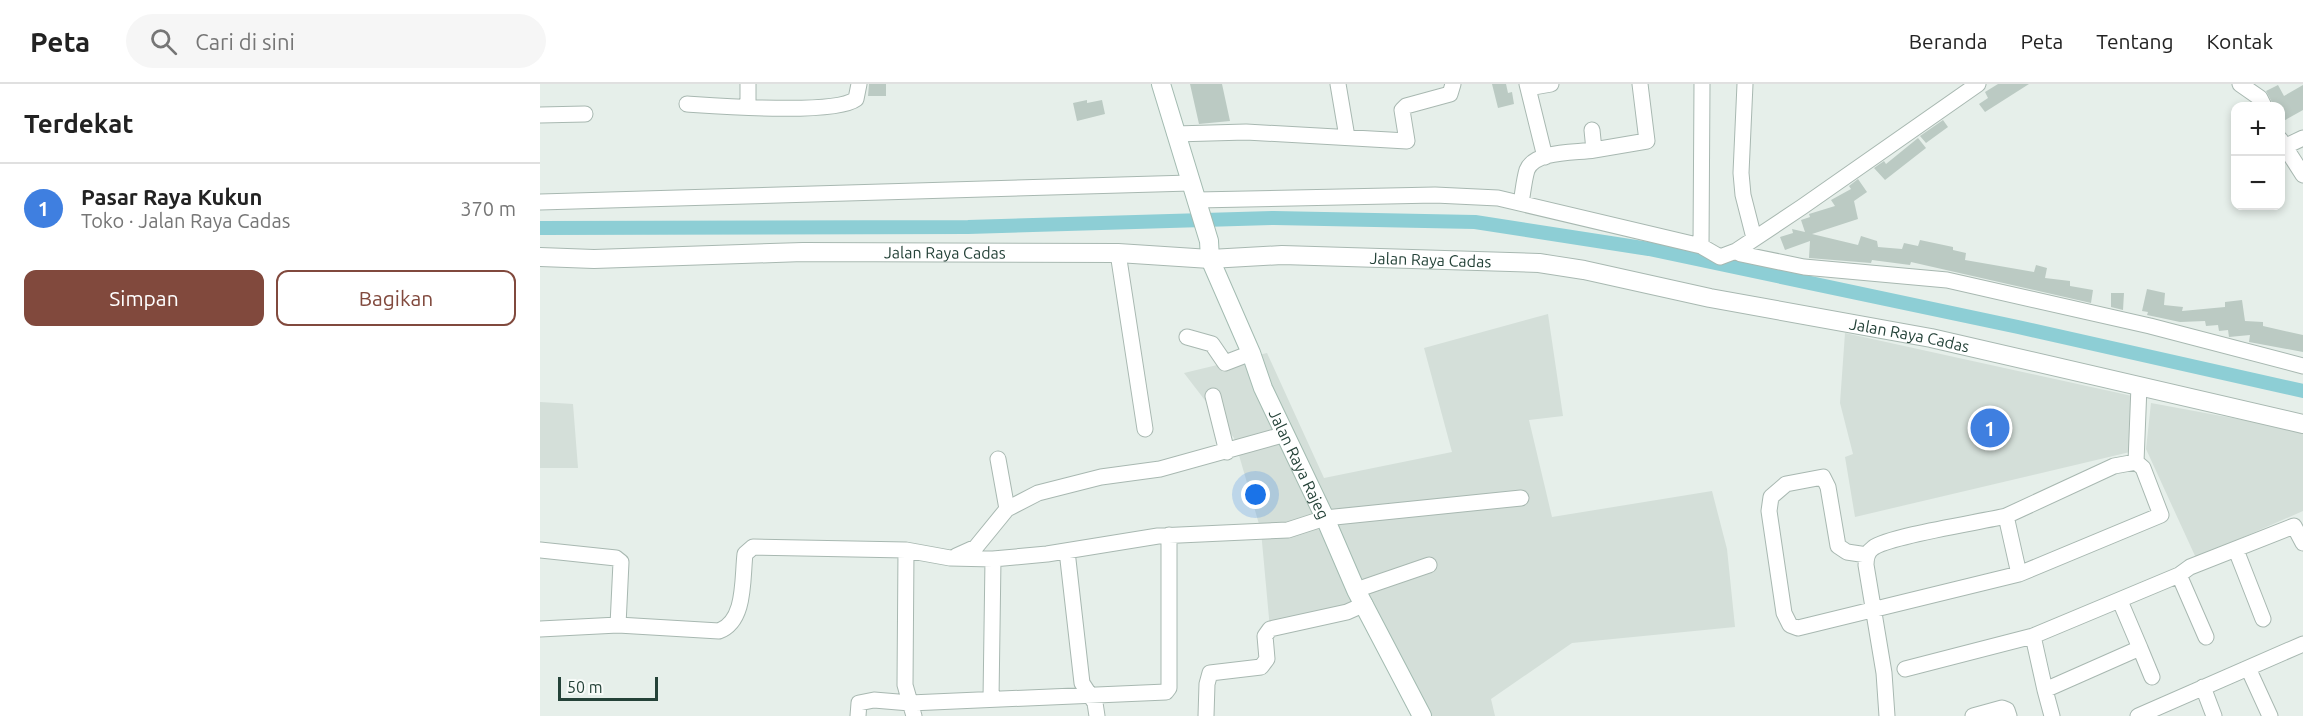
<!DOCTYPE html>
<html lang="id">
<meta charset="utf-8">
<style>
body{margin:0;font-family:Ubuntu,sans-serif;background:#f6f6f6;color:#222}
.controls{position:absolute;right:18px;top:18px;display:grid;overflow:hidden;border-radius:12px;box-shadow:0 3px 9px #0003}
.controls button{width:54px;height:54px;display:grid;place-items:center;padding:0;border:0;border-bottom:2px solid #e0e0e0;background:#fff;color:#222;font:30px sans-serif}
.scale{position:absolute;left:18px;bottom:15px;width:100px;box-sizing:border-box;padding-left:6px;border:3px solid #244238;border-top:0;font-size:16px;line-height:21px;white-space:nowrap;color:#244238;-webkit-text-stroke:4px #f7fbf8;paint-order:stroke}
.you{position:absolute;left:716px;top:411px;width:21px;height:21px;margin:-15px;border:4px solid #fff;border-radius:50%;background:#1a73e8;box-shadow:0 0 0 9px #1a73e833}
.badge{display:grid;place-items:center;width:39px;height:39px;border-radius:50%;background:#81493d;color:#fff;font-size:20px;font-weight:700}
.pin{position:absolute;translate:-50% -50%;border:3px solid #fff;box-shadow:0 2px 6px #0006}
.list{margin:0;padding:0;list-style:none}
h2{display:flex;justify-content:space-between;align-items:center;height:78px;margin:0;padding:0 24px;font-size:26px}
h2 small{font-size:20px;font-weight:400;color:#767676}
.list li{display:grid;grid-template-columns:39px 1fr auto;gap:18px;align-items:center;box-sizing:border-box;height:90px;padding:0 24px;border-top:2px solid #e0e0e0}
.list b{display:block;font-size:22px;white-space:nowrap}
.list p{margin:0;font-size:20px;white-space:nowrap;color:#767676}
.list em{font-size:20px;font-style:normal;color:#767676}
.actions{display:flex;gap:12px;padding:18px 24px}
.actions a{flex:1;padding:14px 0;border:2px solid #81493d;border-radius:12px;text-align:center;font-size:21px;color:#81493d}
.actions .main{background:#81493d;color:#fff}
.icon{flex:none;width:33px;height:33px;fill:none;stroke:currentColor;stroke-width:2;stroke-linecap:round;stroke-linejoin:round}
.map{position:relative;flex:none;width:1763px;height:632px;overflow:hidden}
header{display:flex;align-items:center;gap:36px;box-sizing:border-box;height:84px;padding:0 30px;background:#fff;border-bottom:2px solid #e0e0e0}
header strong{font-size:28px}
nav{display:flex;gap:33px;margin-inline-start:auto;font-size:21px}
.search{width:420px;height:54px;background:#f6f6f6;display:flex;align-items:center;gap:15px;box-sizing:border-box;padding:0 21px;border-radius:33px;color:#767676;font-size:22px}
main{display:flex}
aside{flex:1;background:#fff}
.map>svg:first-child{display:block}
.built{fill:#d4dfd9}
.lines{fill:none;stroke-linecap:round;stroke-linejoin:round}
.canal{stroke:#8dced5;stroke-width:14}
.building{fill:#bbcac3}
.minor-casing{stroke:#a8b8b1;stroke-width:17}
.tertiary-casing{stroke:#a8b8b1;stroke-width:20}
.secondary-casing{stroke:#a3bbb1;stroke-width:20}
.minor{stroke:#fff;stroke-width:15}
.tertiary{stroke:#fff;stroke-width:18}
.secondary{stroke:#fff;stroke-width:18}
.labels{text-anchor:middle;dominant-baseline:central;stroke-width:5;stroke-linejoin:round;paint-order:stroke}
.street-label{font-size:16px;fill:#244238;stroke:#f7fbf8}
</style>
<header>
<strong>Peta</strong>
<div class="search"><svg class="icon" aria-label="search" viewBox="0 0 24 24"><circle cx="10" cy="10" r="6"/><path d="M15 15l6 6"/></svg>Cari di sini</div>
<nav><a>Beranda</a><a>Peta</a><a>Tentang</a><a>Kontak</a></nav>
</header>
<main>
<aside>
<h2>Terdekat<small></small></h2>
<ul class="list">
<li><span class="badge" style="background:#3f7fe0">1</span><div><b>Pasar Raya Kukun</b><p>Toko · Jalan Raya Cadas</p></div><em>370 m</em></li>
</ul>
<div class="actions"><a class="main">Simpan</a><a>Bagikan</a></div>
</aside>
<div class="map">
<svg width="1763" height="632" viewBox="0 0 1763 632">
<rect width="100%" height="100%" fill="#e6efea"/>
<path class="built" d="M1008,230L1023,332L989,336L1012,433L1172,407L1187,465L1195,543L1032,559L951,615L955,632H871L815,523L730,545L721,447L694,354L644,289L727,269L784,394L912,368L884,264Z
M1305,249L1597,313L1590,368L1315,433L1305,373L1313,370L1300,319Z
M0,318L33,320L38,384H0Z
M1611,319L1763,347V427L1656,474L1606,365Z"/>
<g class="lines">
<path class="canal" d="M0,144L428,143L734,134L935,138L1109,165L1478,243L1763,307"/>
</g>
<path class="building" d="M329,0H346V12H328Z
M650,0H682L690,37L659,40Z
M952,0H966L968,9L972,8L974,20L958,24Z
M1458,0H1489L1445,28L1439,20L1448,14L1445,8Z
M1738,1L1744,12L1763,1V26L1740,39V22H1734L1726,7Z
M547,16V19L562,16L565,30L537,37L533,19Z
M1403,36L1408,43L1386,59L1380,52Z
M1378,54L1386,64L1345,96L1334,84L1344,77L1346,80Z
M1318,95L1327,108L1314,117L1318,135L1272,150L1318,161L1321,152L1337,157L1338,163L1362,165L1364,159L1378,162L1380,156L1413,163V166L1426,169L1425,176L1494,188L1496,181L1507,184L1505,194L1530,197V202L1553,206L1551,219L1371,178L1370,181L1332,176L1331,179L1269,174L1270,157L1245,166L1240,153L1253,149L1252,145L1265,148L1261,136L1270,133L1269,130L1295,122L1291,116L1311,105L1309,102Z
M1607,205L1625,209L1624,221L1643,223L1642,227L1685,223V218L1702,216L1705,237L1723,238V242L1763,251V268L1709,258L1710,251L1689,253L1688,246L1679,247L1678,241L1666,242L1665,237L1640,238L1607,231L1608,228L1602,227Z
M1571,209H1584L1583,226L1571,223Z"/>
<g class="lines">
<g class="minor-casing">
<path id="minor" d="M798,0L807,53
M987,0L1005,73
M1205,0L1201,89L1203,111L1214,154
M1700,0L1720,14L1724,22
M988,4L1011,0
M147,20C178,22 295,31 316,15L319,0
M208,23V0
M0,31L45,30
M635,50L706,48L867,57L862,26L866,22L910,10L913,0
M1740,55L1763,91
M1744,63L1763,54
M1054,66L1107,57L1100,0
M657,116L895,111L958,114L1161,162L1180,173L1196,167L1262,123L1438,0
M0,118L650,99
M981,119C983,108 984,96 987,86C995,66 1036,69 1054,66L1052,46
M1161,162L1162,0
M1196,167L1201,170L1264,183L1407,196L1610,242L1763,282
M578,169L605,345
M647,253L672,260L685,279L711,269
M673,312L687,368
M458,375L467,425
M1596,378L1599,302
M0,466L76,474L81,478L78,541
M366,466L365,601L374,632
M1696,466L1723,535
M527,467L542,599L555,619L557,632
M1327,471L1307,468L1298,462L1288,403L1283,393L1246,400L1231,413L1229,427L1244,529L1250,541L1258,544L1479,490L1621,431L1603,384L1596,378L1574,382L1466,432
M416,472L436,463L467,425L498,409L561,393L620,385L746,350
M1639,491L1666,553
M816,506L889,481
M0,545L78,541L179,547C206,537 202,495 205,470L213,463L366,466L410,474L453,475L507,470L618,452L748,446L785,434L981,414
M1493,552L1505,606
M1600,564L1612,593
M1708,584L1730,632
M1365,585L1493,552L1639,491L1650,483L1754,442L1763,459
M1663,603L1674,632
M451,615L453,475
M318,632L319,619L334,616L370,619L626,608L629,604V451
M666,632L667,600L670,589L721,583L727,575L725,552L730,545L807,528L825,520
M1347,632L1344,589L1326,481C1326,474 1327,468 1333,464C1348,452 1441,438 1466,432L1479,490
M1433,632L1462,624L1467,626L1469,632
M1512,632L1505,606L1600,564L1580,517
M1598,632L1763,560"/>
</g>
<g class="tertiary-casing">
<g id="tertiary">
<path id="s1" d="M0,173L54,175L263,168L578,169L670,175L742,171L999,179L1044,186L1170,214L1391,254L1763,340"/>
</g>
</g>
<g class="secondary-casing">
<g id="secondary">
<path id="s2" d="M621,0L669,157L670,175L711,269L723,304L785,434L816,506L882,632"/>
</g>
</g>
<use href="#minor" class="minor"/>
<use href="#tertiary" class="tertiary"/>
<use href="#secondary" class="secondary"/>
</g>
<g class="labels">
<g class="street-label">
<text stroke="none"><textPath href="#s1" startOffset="405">Jalan Raya Cadas</textPath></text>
<text stroke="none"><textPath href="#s1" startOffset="891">Jalan Raya Cadas</textPath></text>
<text stroke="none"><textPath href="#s1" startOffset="1377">Jalan Raya Cadas</textPath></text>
<text stroke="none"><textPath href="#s2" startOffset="406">Jalan Raya Rajeg</textPath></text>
</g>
</g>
</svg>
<div class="controls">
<button>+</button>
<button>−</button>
</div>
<div class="scale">50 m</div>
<div class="you"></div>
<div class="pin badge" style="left:1450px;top:344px;background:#3f7fe0">1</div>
</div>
</main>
